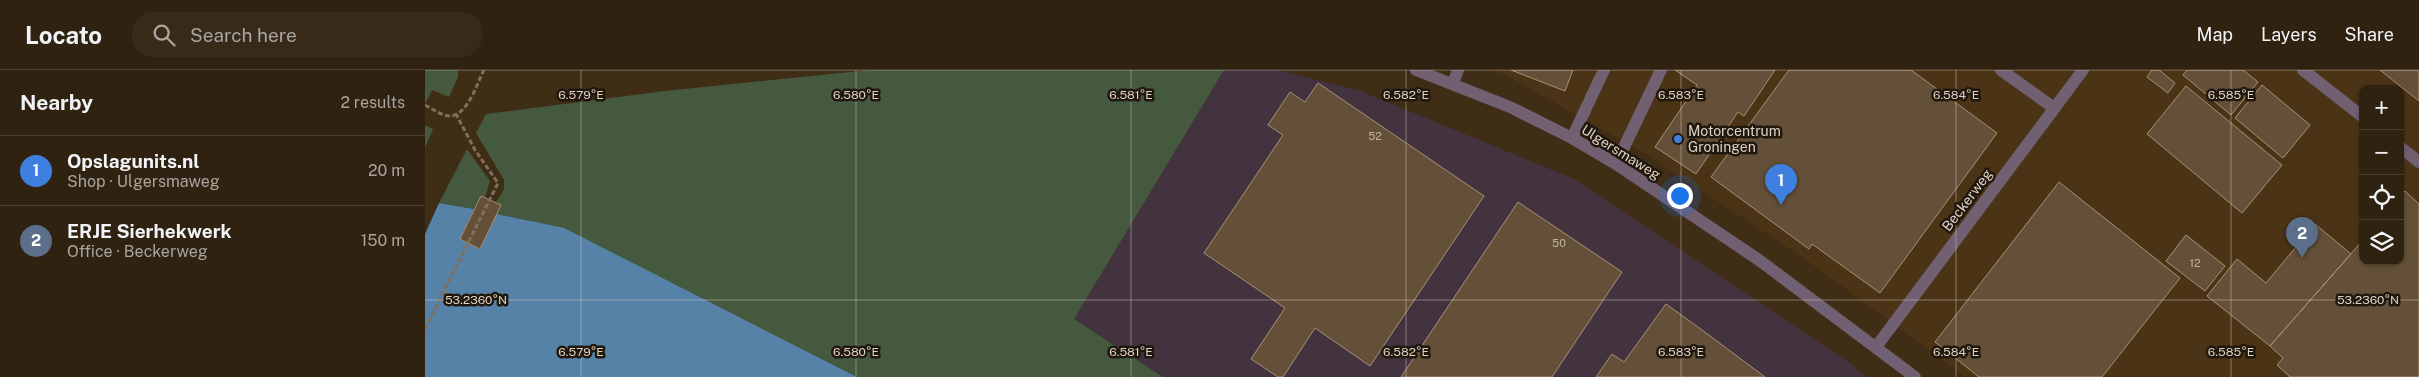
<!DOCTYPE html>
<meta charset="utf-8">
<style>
body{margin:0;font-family:"Public Sans",sans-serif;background:#382a19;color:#f1f3f6}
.controls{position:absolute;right:15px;top:15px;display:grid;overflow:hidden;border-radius:10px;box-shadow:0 1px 4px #0004}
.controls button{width:45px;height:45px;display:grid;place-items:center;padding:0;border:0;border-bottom:1px solid #4b3f30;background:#302210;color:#f1f3f6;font:25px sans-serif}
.you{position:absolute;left:1254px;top:125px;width:18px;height:18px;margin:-12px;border:4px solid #fff;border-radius:50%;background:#1a73e8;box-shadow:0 0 0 8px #1a73e833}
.badge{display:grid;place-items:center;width:32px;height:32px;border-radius:50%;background:#42d77b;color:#fff;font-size:16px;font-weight:700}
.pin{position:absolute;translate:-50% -41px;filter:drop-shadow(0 1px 2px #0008)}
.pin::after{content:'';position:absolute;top:26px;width:18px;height:15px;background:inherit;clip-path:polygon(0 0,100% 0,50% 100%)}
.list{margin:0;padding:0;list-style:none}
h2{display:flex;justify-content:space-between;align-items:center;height:65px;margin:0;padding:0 20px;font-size:21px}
h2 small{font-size:16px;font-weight:400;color:#a8a49f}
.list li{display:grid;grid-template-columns:32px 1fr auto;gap:15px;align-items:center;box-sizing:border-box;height:70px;padding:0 20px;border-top:1px solid #4b3f30}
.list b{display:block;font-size:19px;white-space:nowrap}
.list p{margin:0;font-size:16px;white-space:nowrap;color:#a8a49f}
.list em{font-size:16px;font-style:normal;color:#a8a49f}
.icon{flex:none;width:28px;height:28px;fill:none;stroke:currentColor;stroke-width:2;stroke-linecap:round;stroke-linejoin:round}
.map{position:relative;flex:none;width:1994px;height:307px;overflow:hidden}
header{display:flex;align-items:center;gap:30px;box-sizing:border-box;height:70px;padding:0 25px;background:#302210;border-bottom:1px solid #4b3f30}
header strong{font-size:24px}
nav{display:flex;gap:28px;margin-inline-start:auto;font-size:18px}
.search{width:350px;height:45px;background:#382a19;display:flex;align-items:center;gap:12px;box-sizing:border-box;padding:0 18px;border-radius:20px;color:#a8a49f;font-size:19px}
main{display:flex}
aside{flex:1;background:#302210}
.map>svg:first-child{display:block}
.built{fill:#4b3315;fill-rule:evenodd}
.industrial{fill:#43333f}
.green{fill:#45593f}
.water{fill:#5782a7}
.building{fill:#645038;stroke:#a79177}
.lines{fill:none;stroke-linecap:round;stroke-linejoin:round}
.path{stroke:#7f6f5c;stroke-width:3;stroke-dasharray:5 2.5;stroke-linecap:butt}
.minor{stroke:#706071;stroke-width:12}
.ticks{fill:none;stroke:#ded2c4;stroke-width:1;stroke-opacity:0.45}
.shop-dot{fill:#3f7fe0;stroke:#20170d;stroke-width:2}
.labels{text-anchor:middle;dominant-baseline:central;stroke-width:5;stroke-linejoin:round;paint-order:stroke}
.number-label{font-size:11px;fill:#c0b2a1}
.poi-label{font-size:14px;fill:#ded2c4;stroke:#20170d;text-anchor:start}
.street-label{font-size:14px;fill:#ded2c4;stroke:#20170d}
.ticks-label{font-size:12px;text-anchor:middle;fill:#ded2c4;stroke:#20170d;stroke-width:5;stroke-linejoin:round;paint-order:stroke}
</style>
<header>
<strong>Locato</strong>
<div class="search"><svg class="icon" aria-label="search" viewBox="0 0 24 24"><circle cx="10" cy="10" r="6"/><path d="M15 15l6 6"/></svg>Search here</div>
<nav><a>Map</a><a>Layers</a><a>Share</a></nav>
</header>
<main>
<aside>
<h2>Nearby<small>2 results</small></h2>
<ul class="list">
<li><span class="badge" style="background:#3f7fe0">1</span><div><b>Opslagunits.nl</b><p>Shop · Ulgersmaweg</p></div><em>20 m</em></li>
<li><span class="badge" style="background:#5c6f8a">2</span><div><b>ERJE Sierhekwerk</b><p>Office · Beckerweg</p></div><em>150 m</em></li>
</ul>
</aside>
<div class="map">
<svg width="1994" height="307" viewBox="0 0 1994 307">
<rect width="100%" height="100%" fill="#402d16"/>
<path class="built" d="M1066,0H1994V307H1541L1384,192L1224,86L1081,5ZM1938,19H1975V191H1938Z"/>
<path class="industrial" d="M799,0H853L933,20L1149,109L1421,290L1442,307H738L649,249Z"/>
<path class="green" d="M0,0H33V7L24,27L7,20L0,34Z
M445,0H799L649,249L738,307H432L331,256L102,150L72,144L76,135L71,132L79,119V110L51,63L61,44L240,21Z
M0,55L8,59L0,78Z
M42,79L65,111L60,127L56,126L49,139L14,133Z"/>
<path class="water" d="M14,133L49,139L35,169L54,179L72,144L139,158L432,307H0V164Z"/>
<path class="building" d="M1086,0H1148L1140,21Z
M1250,0H1350L1319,46L1313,42L1271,104L1230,77L1272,15Z
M1364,0H1486L1572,63L1455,223L1387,174L1384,179L1286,107Z
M1727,0H1734L1750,13L1743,23L1722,7Z
M1762,0H1818L1833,12L1806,45L1758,5Z
M1955,0H1994V31Z
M893,13L1059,126L945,296L890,258L858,307H853L826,289L860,238L779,183L858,65L843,55L865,22L880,32Z
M1837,15L1885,55L1858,88L1810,48Z
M1761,16L1857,95L1817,143L1722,64Z
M1634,112L1755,208L1677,307H1554L1510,272Z
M1980,121L1994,134V307H1865L1852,295L1858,288L1845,276L1938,170V191H1975V127Z
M56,126L76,135L55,179L35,169Z
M1093,132L1197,202L1127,307H976Z
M1890,154L1926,184L1845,276L1782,226L1812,189L1841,213Z
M1761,165L1800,196L1780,221L1741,191Z
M1241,234L1277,260L1340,307H1171L1187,284L1199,292Z"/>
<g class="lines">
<path class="path" d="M0,35C7,39 17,46 25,46C43,45 52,13 59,0
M0,259L73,113L50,80L31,44"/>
<path class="minor" d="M991,0L1085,37L1147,68L1191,94L1334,190L1490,307
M1576,0L1629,38
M1878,0L1938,47
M1028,13L1033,0
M1147,68L1179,0
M1975,77L1994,92
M1191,94L1236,0
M1451,277L1658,0"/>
</g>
<path class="ticks" d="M0,0H1994M156,0V307M431,0V307M706,0V307M981,0V307M1256,0V307M1531,0V307M1806,0V307M0,230H1994"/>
<circle class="shop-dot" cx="1253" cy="69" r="5"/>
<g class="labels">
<g class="number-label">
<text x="950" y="66">52</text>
<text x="1134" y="173">50</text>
<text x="1770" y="193">12</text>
</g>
<g class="poi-label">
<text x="1263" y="61">Motorcentrum<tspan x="1263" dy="16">Groningen</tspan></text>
</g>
<g class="street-label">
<text transform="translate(1196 82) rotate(32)">Ulgersmaweg</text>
<text transform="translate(1542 130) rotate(-53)">Beckerweg</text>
</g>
</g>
<g class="ticks-label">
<text x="156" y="29">6.579°E</text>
<text x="431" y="29">6.580°E</text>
<text x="706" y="29">6.581°E</text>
<text x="981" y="29">6.582°E</text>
<text x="1256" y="29">6.583°E</text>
<text x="1531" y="29">6.584°E</text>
<text x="1806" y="29">6.585°E</text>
<text x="51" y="234">53.2360°N</text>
<text x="1943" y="234">53.2360°N</text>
<text x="156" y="286">6.579°E</text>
<text x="431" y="286">6.580°E</text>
<text x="706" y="286">6.581°E</text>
<text x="981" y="286">6.582°E</text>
<text x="1256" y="286">6.583°E</text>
<text x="1531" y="286">6.584°E</text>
<text x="1806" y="286">6.585°E</text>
</g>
</svg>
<div class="controls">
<button>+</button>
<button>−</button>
<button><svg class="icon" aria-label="locate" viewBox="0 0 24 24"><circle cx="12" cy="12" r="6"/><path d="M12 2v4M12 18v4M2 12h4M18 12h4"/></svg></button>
<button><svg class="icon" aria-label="layers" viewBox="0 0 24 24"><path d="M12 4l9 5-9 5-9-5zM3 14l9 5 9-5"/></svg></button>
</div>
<div class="you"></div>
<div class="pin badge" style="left:1356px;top:135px;background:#3f7fe0">1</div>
<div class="pin badge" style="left:1877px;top:188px;background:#5c6f8a">2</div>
</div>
</main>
